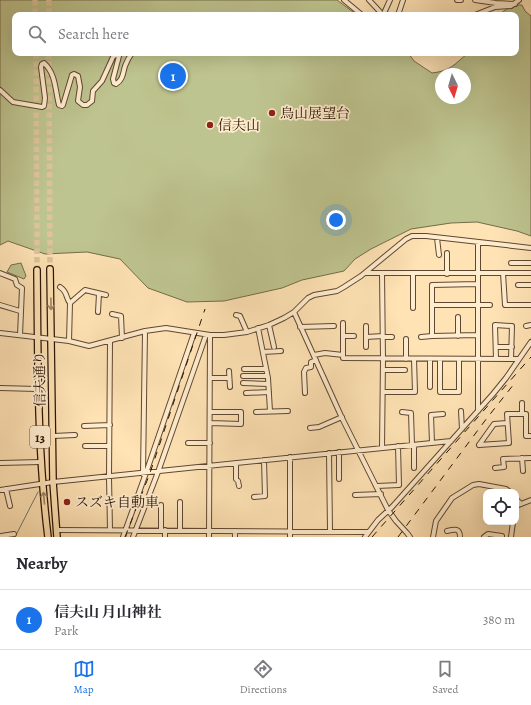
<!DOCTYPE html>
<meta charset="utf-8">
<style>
body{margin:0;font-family:Alegreya,"Noto Serif JP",serif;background:#f7f7f7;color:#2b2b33}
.controls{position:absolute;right:12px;bottom:12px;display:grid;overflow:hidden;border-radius:8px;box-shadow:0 4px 16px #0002}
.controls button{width:36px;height:36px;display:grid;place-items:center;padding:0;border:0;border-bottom:1px solid #e1e1e2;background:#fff;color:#2b2b33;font:20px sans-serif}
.compass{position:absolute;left:435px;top:68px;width:36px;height:36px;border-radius:50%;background:#fff;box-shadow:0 4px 16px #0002;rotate:175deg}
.you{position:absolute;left:336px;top:220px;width:14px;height:14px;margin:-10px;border:3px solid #fff;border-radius:50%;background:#1a73e8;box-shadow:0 0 0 6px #1a73e833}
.badge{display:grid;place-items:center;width:26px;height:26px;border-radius:50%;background:#1a73e8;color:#fff;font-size:13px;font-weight:700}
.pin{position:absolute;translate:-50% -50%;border:2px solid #fff;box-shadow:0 1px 4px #0006}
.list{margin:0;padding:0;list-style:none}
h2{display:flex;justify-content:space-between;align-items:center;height:52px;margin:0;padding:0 16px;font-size:17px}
h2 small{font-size:13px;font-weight:400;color:#7c7c81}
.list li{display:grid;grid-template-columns:26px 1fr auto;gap:12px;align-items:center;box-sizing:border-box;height:60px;padding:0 16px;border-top:1px solid #e1e1e2}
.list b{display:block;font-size:15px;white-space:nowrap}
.list p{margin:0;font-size:13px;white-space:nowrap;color:#7c7c81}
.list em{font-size:13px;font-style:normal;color:#7c7c81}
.icon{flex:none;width:22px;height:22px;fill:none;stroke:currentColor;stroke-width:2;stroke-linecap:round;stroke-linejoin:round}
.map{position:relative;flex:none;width:531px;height:537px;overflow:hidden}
.search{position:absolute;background:#fff;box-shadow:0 4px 16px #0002;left:12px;right:12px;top:12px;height:44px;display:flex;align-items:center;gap:10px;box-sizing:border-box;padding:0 14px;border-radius:8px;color:#7c7c81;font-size:15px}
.sheet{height:112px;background:#fff}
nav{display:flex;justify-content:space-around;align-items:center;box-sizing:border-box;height:56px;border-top:1px solid #e1e1e2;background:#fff;font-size:11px;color:#7c7c81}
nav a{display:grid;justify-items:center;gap:2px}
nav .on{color:#1a73e8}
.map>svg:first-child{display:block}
.green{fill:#bec48f;stroke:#746c49;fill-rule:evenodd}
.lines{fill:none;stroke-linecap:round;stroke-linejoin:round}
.stream{stroke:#72796d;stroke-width:1}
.highway-tunnel{stroke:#dfc49a;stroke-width:5.5;stroke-dasharray:5.5 3;stroke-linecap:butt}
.minor-casing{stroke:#604730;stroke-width:6}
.highway-casing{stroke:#2b1303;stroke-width:8}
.minor{stroke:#ffedcf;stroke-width:4}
.highway{stroke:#ffe3b5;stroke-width:5.5}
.rail{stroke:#2b1303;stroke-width:1;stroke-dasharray:7 7;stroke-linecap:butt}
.oneway{stroke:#a08565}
.poi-dot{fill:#8f2418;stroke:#ffedcf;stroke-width:1.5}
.labels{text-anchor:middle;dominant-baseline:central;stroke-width:3.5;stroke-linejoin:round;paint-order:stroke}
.shield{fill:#ffedcf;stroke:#6b5440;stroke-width:1}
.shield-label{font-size:13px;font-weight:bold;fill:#2b1303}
.poi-label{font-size:14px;fill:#2b1303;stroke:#ffedcf;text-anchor:start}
.street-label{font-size:14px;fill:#2b1303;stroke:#ffedcf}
</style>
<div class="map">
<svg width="531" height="537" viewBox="0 0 531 537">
<rect width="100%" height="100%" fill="#ffe3b5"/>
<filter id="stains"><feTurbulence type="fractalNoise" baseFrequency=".005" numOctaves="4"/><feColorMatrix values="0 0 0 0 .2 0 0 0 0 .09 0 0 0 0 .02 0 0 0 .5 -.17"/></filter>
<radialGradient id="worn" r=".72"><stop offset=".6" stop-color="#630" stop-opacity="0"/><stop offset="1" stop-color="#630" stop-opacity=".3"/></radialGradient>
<path class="green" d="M0,0H337L357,15H15V53H408L414,61L432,73C450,71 454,65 468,53H516V15H498C505,10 513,4 522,5L525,11L531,16V236L517,231L477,222L451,223L411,229L371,249L355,259L344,271L302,280L282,288L224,301L187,302L148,288L120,259L87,252L45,254L8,241L0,245ZM441,74H465V98H441Z
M21,263L26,276L24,279L7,272L11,265Z"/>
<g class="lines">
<path class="stream" d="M15,537L38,492"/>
<path class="highway-tunnel" d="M35,0V15
M49,0V15
M36,53L37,270
M49,53L50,269"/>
<g class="minor-casing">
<path id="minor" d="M344,0L362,15
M369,0L383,15
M457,0H461
M475,0L496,3L515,4
M385,11L390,0
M398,15L403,0
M475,15L495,7L511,6L519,0
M0,90L13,102L42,107L44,106L45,98L41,67L42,64L44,63C56,74 55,90 59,105L62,106L63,105L72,75L74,74L78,76L80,87L78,101L83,105H87L92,101L93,91L102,81L113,57L117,54L119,56L113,79L114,83L116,84C123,80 123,73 125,66C127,61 129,57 132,53
M437,238L439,255
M447,253V274
M511,263H531
M0,273L15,279L17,285L22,288L20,335
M365,273H531
M413,273V308
M503,273L505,305H531
M518,285H531
M60,287C68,292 65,297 70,303
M0,305L20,311
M432,305H490
M98,312L99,294
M294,312L342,418L388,510L396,521L407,533L410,537
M112,314L121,316L122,338
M236,315L240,316L247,332
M458,317V336
M269,325L274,347
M366,326V347
M526,326L531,325
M300,327L334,326
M258,328L268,378L270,411
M0,333L69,341L89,346L145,331L166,328L210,335H224L247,332L269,325L284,318L294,312L308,298L314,295L337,291L344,287L361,276L406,239L412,236H426L531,248
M478,335L432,336V285L478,284
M343,336H354
M366,337L383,336
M383,337H392
M421,337L432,336
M406,339V359
M69,341L70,303L85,290L106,295
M496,347H512
M263,352L281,351
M314,355L325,353L343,355V358L519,359
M343,355V323
M430,359V387
M440,359V392H459V360
M496,359L495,325L512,326L511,359
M244,369H266
M383,370H405
M229,371L230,387
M243,376H267
M210,378H229
M243,383L268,384
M0,388L37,389
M383,392H415L414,359
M246,393L269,392
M305,393L304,372L306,368L311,367V362L316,360
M461,411L462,429
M478,411V242
M210,412H241V424L210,423
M256,412L288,411
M402,412L411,413L412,445
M522,413V403
M84,426L110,425
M310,428L319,427L342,417
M53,436L75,435
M188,443H210
M432,443L431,415L443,414
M414,445V468
M479,445L509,443L507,414H526V436H531
M479,445L494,424L507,423
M85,446H109
M382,448L383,359L382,273
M339,452V479
M329,453L330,531
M522,458L523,471
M0,463L41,462
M236,463V479L238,481L239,486
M495,468L504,467L503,459L531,458
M143,474L145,331
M377,486L399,485L398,446
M6,489L10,506
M0,490L53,482L451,441
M355,495L381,494
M254,497L265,496L264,460
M516,499L521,504
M516,506L531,500
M56,530L368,532
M110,530L109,477L110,341
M161,530V505
M180,530V502
M235,531V537
M447,531C455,529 460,528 460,537
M1,536L14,534
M123,537L146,473L194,333
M133,537L158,472L206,335
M165,537V530
M209,537L210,335
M290,537V457
M365,537L378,520L392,507L493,394L506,378L531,342
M433,537L436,521L452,498L473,485L479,484L506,489L510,492
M484,537L488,534L502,536
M511,537L513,522"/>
</g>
<g class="highway-casing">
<path id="highway" d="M50,269L53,482L57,537
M37,270C38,359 37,448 48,537"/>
</g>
<use href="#minor" class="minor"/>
<use href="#highway" class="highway"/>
<path class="rail" d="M125,537L150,473L205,309
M372,537L531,357
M398,537L487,418L514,384"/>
</g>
<defs><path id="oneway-shaft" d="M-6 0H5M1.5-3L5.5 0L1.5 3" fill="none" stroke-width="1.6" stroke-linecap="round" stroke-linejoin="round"/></defs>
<g class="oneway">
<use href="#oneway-shaft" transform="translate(51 304) rotate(89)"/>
<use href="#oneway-shaft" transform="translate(44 498) rotate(-95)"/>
</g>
<g class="poi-dot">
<circle cx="272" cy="113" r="4"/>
<circle cx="210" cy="125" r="4"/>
<circle cx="67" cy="502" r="4"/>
</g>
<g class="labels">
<rect class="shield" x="30" y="426" width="20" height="22" rx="3"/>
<g class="shield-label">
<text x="40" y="437">13</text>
</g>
<g class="poi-label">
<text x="280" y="113">烏山展望台</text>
<text x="218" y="125">信夫山</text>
<text x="75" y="502">スズキ自動車</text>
</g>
<g class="street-label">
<text transform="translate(40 379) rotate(-91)">信夫通り</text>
</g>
</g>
<rect width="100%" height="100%" filter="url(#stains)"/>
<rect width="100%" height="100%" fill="url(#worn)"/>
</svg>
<div class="controls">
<button><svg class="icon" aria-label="locate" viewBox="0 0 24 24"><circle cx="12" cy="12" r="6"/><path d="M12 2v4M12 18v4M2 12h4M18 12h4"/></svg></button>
</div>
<svg class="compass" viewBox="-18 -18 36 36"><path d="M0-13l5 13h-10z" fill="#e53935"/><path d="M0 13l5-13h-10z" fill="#7c7c81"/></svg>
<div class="you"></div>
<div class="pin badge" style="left:173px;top:76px">1</div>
<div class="search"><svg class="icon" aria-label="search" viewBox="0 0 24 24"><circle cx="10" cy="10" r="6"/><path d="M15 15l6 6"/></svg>Search here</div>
</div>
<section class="sheet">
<h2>Nearby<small></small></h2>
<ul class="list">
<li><span class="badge">1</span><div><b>信夫山 月山神社</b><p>Park</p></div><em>380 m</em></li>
</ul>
</section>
<nav>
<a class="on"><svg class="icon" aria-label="map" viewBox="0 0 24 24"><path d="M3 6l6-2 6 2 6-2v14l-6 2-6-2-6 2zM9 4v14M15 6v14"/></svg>Map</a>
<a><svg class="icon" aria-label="directions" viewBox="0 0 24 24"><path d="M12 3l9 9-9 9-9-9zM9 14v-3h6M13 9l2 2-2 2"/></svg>Directions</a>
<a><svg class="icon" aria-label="saved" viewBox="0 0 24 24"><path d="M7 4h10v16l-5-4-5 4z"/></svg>Saved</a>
</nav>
